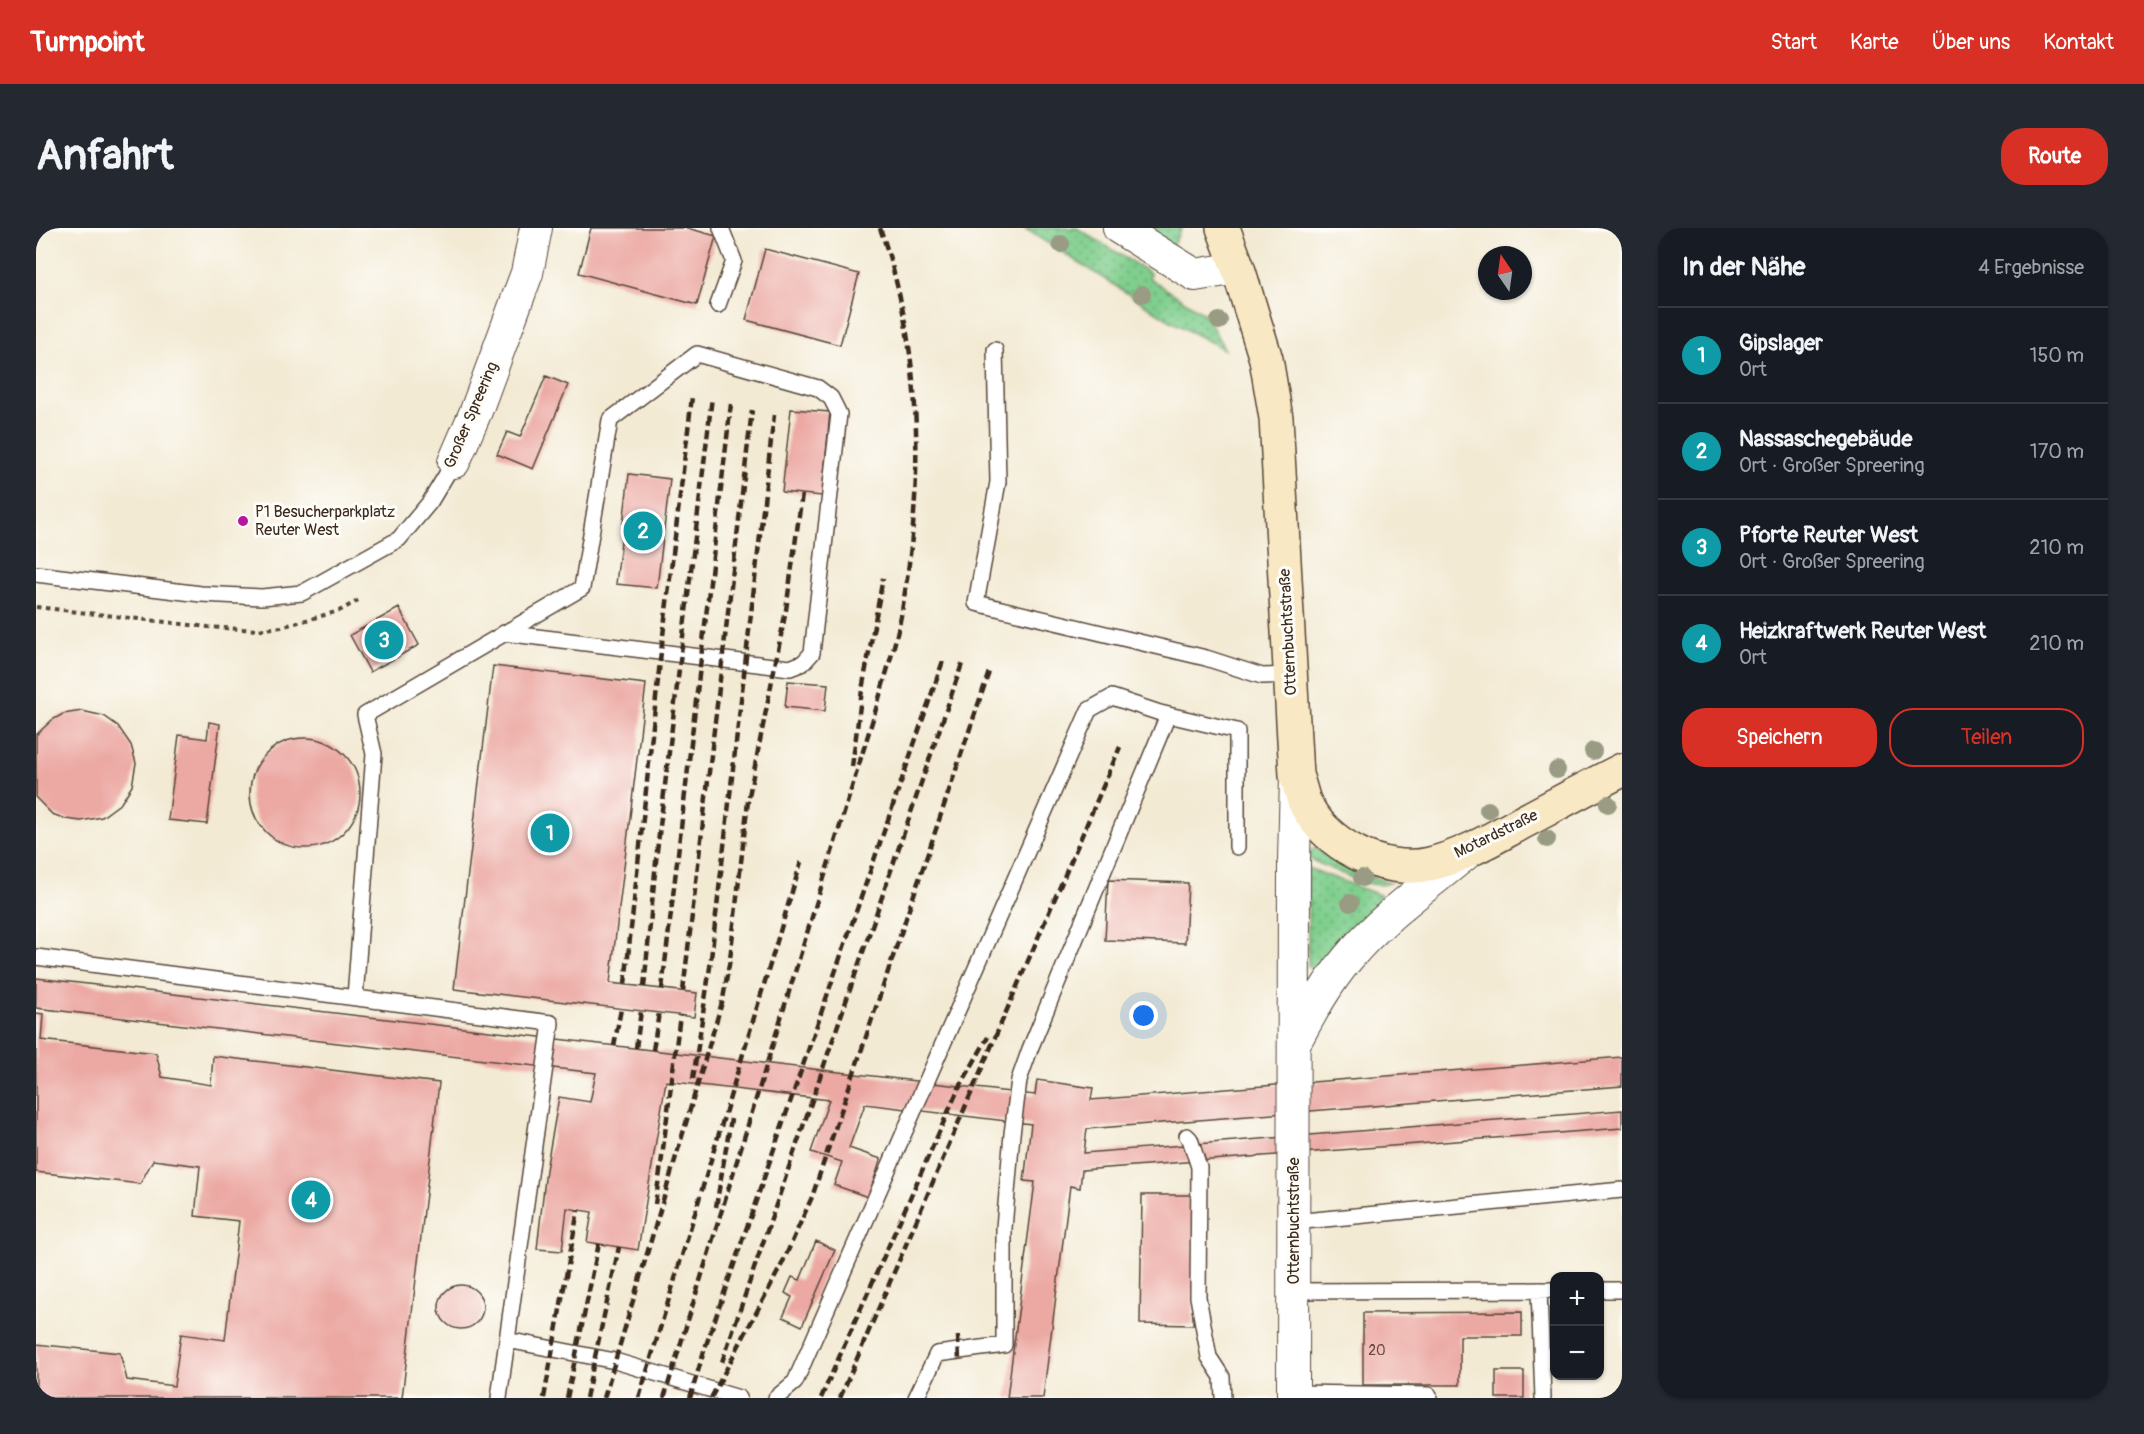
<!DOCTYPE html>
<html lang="de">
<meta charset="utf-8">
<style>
body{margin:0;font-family:Pangolin,sans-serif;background:#242831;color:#f1f3f6}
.controls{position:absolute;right:18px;bottom:18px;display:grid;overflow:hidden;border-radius:12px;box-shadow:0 2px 4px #0004}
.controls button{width:54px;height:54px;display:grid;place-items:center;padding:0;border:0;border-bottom:2px solid #363941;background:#171b24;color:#f1f3f6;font:30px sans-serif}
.compass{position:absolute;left:1442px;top:18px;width:54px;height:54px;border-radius:50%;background:#171b24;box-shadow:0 2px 4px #0004;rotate:347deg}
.you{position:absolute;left:1108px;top:788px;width:21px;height:21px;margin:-15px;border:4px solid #fff;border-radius:50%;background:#1a73e8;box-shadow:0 0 0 9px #1a73e833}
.badge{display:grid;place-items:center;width:39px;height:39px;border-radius:50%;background:#d93025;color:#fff;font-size:20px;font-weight:700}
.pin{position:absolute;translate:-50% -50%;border:3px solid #fff;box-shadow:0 2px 6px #0006}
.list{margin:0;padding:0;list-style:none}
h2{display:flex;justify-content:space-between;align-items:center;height:78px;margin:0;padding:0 24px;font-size:26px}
h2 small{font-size:20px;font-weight:400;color:#9ea1a6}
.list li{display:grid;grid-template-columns:39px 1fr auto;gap:18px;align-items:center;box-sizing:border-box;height:96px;padding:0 24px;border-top:2px solid #363941}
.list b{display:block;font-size:22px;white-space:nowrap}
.list p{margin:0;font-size:20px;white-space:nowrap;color:#9ea1a6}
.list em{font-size:20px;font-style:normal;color:#9ea1a6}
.actions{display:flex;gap:12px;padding:18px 24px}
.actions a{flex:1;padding:14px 0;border:2px solid #d93025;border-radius:24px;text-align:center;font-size:21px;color:#d93025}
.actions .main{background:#d93025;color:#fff}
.map{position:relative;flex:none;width:1586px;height:1170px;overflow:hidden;border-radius:24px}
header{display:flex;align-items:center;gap:36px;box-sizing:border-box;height:84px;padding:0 30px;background:#d93025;color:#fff}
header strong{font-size:28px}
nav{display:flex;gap:33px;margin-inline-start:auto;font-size:21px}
.intro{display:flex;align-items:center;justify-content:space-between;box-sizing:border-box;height:144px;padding:0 36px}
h1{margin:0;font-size:42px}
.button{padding:15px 27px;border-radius:24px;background:#d93025;color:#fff;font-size:21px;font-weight:700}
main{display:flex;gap:36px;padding:0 36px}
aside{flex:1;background:#171b24;border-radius:24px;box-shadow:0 2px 4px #0004}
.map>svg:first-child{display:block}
.grass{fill:url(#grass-dots);stroke:#5e7c56;stroke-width:1.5}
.building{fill:#eca8a3}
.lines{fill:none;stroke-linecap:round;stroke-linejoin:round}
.lane-casing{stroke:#574739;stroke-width:18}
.street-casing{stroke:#574739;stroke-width:34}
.secondary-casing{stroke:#574739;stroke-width:36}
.path{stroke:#574739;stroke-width:4;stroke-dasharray:4.5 4.5;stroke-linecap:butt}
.lane{stroke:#fff;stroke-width:15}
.street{stroke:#fff;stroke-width:32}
.secondary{stroke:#f8e8c3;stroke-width:33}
.rail{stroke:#3b2a1e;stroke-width:4.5;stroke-dasharray:9 4.5;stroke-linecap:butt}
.tree{fill:#999c83}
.poi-dot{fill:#b5179e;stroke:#fdfcf7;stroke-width:2}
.labels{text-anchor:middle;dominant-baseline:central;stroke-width:6;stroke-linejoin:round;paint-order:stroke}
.number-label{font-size:14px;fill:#674a3f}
.street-label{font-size:16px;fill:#3b2a1e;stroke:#fdfcf7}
.poi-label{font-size:16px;fill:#3b2a1e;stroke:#fdfcf7;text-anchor:start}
</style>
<header>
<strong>Turnpoint</strong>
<nav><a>Start</a><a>Karte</a><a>Über uns</a><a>Kontakt</a></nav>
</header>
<div class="intro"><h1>Anfahrt</h1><a class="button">Route</a></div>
<main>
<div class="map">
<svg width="1586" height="1170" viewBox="0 0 1586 1170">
<defs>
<pattern id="grass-dots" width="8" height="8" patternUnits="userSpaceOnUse" patternTransform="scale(1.5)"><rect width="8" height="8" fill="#80cf8e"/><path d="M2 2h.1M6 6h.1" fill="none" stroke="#6aa873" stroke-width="1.8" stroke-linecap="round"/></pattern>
</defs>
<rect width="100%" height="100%" fill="#fdfcf7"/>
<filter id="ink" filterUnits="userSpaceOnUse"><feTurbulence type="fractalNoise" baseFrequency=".0167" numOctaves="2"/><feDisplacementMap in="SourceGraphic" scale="12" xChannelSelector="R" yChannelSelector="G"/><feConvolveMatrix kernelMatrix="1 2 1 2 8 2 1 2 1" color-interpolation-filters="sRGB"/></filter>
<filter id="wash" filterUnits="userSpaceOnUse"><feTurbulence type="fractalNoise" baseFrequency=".008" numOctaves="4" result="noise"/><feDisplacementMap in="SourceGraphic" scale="24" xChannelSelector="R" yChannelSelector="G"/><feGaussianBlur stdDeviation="1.35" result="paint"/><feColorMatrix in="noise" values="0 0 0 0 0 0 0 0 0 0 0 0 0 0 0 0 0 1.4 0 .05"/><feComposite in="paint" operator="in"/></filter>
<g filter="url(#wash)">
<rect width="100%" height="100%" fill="#f3ead4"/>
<path class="grass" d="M988,0H1041L1114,45L1113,50L1169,86L1189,122L1135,93Z
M1103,0H1146L1135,20Z
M1279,620L1324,646L1355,654C1336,665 1292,638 1271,630L1272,625Z
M1272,640L1352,670L1284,743H1279L1272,738Z"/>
<g id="blocks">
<path class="building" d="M555,0H651L680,8L661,77L543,45Z
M729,21L823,46L804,117L710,92Z
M510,148L532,157L497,241L461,226L471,204L484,209Z
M755,181L794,184L786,268L746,264Z
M593,246L634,251L621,360L580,356Z
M363,380L383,417L334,444L314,407Z
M457,438L610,456L574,755L661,765L658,789L418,761Z
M752,453L792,456L789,483L749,479Z
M46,483L68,488L82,498L95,517L100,535L96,558L85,575L66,589L45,593L30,591L16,586L0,570V507L16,492L27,486Z
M173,494L184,496L171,596L132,592L143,507L171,511Z
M214 565a55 55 0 1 1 110 0a55 55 0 1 1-110 0Z
M1072,652L1152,655L1149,715L1069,712Z
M0,750L999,867L1001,852L1057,860L1055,872L1586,829V858L1051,901L1048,925L1586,882V900L1046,942L1044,960L1034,958L1007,1170H971L999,954L988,953L995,896L829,876L813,920L845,931L832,969L798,957L806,934L775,924L793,872L630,853L602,1022L551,1014L556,984L531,980L526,1023L501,1021L510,942L523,869L554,874L560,845L0,780Z
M0,785L7,786L5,812L120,825L126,849L175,857L177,828L403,855L366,1170H0V1116L84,1125L91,1152L138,1158L145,1106L189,1112L203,993L159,988L164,938L117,932L104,956L0,944Z
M1106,967H1159L1157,1097L1104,1096Z
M780,1013L799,1022L766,1098L747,1089L756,1069L749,1065L756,1049L764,1052Z
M403 1079a22 22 0 1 1 44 0a22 22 0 1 1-44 0Z
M1486,1084V1108H1424V1157H1327V1085Z
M1460,1143H1488V1170H1460Z"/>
</g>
</g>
<g filter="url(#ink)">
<use href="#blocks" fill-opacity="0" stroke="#574739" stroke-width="1.5"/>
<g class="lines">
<g class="lane-casing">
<path id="lane" d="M682,77L698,33L685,0
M959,122L962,254L940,375L1170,430L1226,448L1255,447
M0,346L165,366L226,369L266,365L363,311L394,274L418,234
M0,729L515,795L463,1170
M319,769L338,526L329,487L546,360L574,192L661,126L782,160L795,170L803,186L776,425L767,435L754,440L468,405
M1151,908L1154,911L1163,939L1162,1069L1173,1129L1186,1149L1187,1170
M1258,994L1586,962
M1503,1062L1507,1170
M1564,1062H1586
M1258,1063L1518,1062
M471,1112L579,1133L703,1170
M1257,1165L1393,1167
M740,1170L759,1154L1053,482L1076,469L1124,485L1201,503V619
M880,1170L901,1126L968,1117V1000L976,906L983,852L994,821L1132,487"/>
</g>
<g class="street-casing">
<path id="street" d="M1083,0L1159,47L1202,40
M418,234L440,183L491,45L500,0
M1260,812C1276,783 1291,755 1312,730C1346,689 1391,658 1431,625
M1257,1170L1258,634L1260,547"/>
</g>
<g class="secondary-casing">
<path id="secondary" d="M1187,0L1202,40L1230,131L1240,190L1260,547C1263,555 1265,564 1268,573C1288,617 1347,647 1394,636C1427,628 1456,611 1485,595C1519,577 1552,559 1586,542"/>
</g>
<path class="path" d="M0,379L172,399L221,402L245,399L303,383L325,371"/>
<use href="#lane" class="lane"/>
<use href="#street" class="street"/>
<use href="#secondary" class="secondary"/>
<path class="rail" d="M816,539L826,462L847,350
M589,756L625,424L656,169
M608,759L621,623L676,169
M626,761L695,176
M647,763L716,182
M578,818L585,781
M600,820L605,783
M617,822L623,785
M657,851L674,739L738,187
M619,976L625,937L644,787
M680,979L695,891
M922,1108L923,1133
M686,1134L926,436
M508,1170L542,982
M531,1170L563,1015
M550,1170L583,1019
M568,1170L687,771L694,731L712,573L750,382L766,266
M603,1170L765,634
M628,1170L840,481C850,445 863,407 868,370C888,246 886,119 844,0
M654,1170L668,1123L908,430
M675,1170L746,1036L776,969L954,441
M785,1170L921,864L952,809
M804,1170L1084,519"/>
</g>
<g class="tree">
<circle cx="1025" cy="16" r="9"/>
<circle cx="1106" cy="66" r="9"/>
<circle cx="1183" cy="93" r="9"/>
<circle cx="1557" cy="523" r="9"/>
<circle cx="1521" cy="542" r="9"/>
<circle cx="1572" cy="576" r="9"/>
<circle cx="1452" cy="582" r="9"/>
<circle cx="1511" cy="611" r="9"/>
<circle cx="1326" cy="650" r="9"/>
<circle cx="1314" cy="675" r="9"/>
</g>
</g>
<circle class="poi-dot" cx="207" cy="293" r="6"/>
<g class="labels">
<g class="number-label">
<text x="1341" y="1122">20</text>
</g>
<g class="street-label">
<text transform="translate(435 187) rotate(-67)">Großer Spreering</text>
<text transform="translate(1252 404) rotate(-93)">Otternbuchtstraße</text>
<text transform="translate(1460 606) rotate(-26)">Motardstraße</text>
<text transform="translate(1258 993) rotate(-90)">Otternbuchtstraße</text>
</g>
<g class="poi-label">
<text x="219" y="284">P1 Besucherparkplatz<tspan x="219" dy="18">Reuter West</tspan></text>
</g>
</g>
</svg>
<div class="controls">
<button>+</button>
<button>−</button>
</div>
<svg class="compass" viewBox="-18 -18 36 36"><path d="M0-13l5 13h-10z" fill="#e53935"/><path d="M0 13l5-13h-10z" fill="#9ea1a6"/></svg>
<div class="you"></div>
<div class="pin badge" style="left:514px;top:605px;background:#0f9aa8">1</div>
<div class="pin badge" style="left:607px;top:303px;background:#0f9aa8">2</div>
<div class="pin badge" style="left:348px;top:412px;background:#0f9aa8">3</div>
<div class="pin badge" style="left:275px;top:972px;background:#0f9aa8">4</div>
</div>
<aside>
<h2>In der Nähe<small>4 Ergebnisse</small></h2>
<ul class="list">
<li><span class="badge" style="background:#0f9aa8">1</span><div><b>Gipslager</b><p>Ort</p></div><em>150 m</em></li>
<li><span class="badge" style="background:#0f9aa8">2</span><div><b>Nassaschegebäude</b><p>Ort · Großer Spreering</p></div><em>170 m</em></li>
<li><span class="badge" style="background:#0f9aa8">3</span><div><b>Pforte Reuter West</b><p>Ort · Großer Spreering</p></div><em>210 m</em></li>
<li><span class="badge" style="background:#0f9aa8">4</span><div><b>Heizkraftwerk Reuter West</b><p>Ort</p></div><em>210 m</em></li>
</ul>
<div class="actions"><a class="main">Speichern</a><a>Teilen</a></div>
</aside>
</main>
